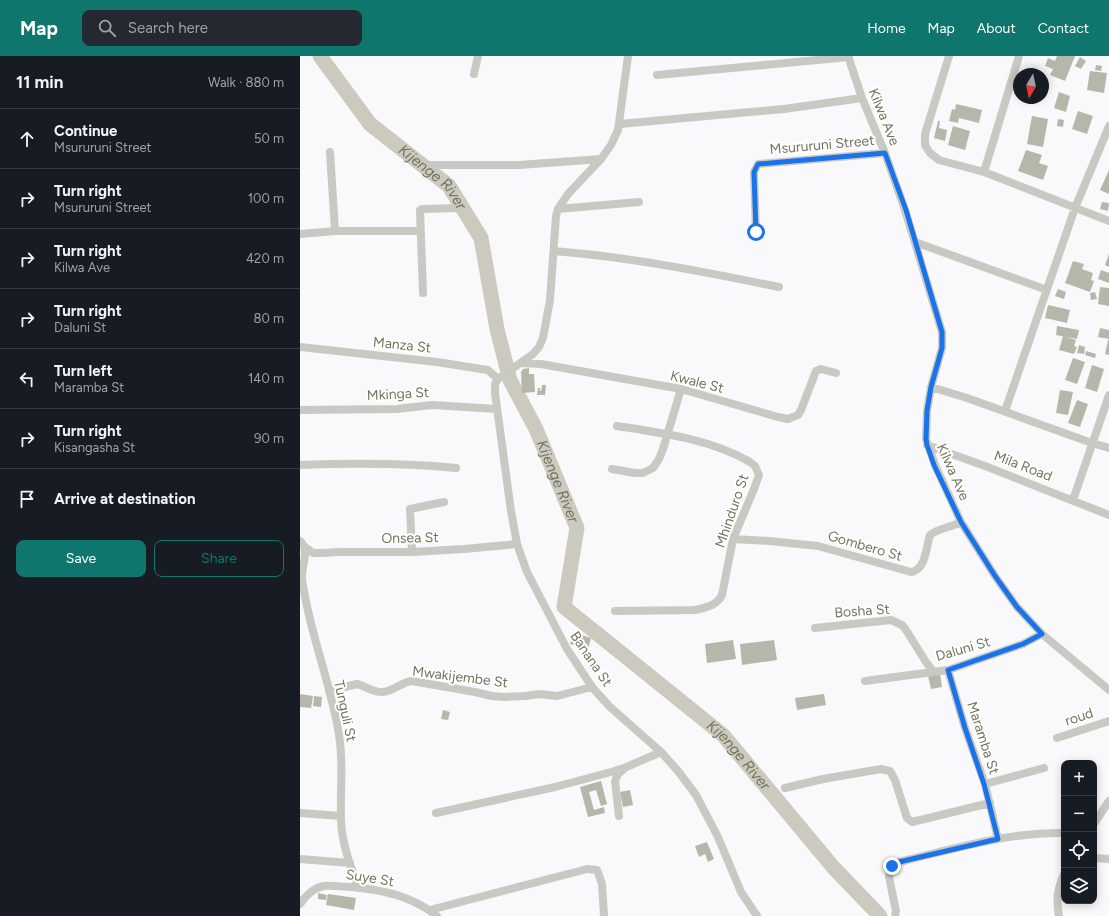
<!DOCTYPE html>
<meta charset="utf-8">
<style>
body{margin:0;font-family:Figtree,sans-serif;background:#242831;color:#f1f3f6}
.controls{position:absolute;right:12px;bottom:12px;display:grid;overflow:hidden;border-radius:8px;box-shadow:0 2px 10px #0003}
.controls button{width:36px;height:36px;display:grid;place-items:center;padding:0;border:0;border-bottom:1px solid #363941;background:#171b24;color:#f1f3f6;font:20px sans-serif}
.compass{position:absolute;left:713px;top:12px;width:36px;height:36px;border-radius:50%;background:#171b24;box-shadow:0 2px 10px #0003;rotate:189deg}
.stop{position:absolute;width:12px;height:12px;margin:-9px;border:3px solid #1a73e8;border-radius:50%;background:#fff}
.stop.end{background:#1a73e8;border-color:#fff;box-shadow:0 1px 4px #0008}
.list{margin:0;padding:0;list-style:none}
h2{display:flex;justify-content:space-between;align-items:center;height:52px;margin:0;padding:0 16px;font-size:17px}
h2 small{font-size:13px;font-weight:400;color:#9ea1a6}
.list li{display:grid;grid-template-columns:26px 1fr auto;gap:12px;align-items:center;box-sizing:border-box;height:60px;padding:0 16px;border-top:1px solid #363941}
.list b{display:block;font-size:15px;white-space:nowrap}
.list p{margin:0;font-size:13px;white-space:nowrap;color:#9ea1a6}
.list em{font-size:13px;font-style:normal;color:#9ea1a6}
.actions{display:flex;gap:8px;padding:12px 16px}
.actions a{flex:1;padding:9px 0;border:1px solid #0f766e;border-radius:8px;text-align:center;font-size:14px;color:#0f766e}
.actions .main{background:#0f766e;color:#fff}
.icon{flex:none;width:22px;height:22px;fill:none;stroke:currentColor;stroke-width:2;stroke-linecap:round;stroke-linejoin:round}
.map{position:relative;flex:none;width:809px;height:860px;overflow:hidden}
header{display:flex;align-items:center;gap:24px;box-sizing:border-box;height:56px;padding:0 20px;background:#0f766e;color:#fff}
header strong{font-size:19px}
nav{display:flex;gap:22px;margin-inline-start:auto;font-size:14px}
.search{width:280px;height:36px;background:#242831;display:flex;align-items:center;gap:10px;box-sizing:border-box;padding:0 14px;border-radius:8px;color:#9ea1a6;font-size:15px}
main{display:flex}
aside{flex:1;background:#171b24}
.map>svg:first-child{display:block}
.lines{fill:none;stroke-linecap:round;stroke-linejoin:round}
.river{stroke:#cccabf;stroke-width:15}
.building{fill:#b6b7aa}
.minor{stroke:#c8c9c2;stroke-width:8}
.route{stroke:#1a73e8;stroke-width:5}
.labels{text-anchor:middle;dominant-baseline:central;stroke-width:4;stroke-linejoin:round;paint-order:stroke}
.street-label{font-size:14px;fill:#73745e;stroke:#fff}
.water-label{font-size:15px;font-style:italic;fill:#73715d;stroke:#fff}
</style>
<header>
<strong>Map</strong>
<div class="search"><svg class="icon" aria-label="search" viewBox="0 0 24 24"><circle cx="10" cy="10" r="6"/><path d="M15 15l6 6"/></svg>Search here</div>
<nav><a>Home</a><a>Map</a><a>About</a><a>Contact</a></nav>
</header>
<main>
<aside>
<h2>11 min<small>Walk · 880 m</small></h2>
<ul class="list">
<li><svg class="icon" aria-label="ahead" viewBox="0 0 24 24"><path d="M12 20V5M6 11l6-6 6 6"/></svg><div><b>Continue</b><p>Msururuni Street</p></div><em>50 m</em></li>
<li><svg class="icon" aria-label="right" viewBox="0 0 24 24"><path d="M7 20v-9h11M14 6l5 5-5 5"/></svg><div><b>Turn right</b><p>Msururuni Street</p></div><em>100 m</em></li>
<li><svg class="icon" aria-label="right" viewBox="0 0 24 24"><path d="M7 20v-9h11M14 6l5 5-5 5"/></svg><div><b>Turn right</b><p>Kilwa Ave</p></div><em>420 m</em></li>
<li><svg class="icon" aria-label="right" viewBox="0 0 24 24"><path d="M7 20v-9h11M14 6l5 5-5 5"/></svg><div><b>Turn right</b><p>Daluni St</p></div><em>80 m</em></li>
<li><svg class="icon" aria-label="left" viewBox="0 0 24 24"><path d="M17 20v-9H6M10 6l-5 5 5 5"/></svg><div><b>Turn left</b><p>Maramba St</p></div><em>140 m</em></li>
<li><svg class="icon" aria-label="right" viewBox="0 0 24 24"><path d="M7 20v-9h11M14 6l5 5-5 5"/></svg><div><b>Turn right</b><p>Kisangasha St</p></div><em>90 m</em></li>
<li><svg class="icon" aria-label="arrive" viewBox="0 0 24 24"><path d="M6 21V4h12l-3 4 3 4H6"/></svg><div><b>Arrive at destination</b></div></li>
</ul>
<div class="actions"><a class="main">Save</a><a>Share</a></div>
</aside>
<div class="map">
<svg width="809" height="860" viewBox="0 0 809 860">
<rect width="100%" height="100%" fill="#f9f8fa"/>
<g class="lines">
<path class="river" id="s1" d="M20,0L70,68L149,130L181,182L197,273L210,324L236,373L277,472L264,551L423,679L533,811L580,860"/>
</g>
<path class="building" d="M757,0H775L765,25L750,19L753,13L745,10L748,2L755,5Z
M780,1L786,5L781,13L775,10Z
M796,9L802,10L801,15L795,14Z
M790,15L807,17L804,37L787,34Z
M759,36L770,40L766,56L754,52Z
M656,48L682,54L679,67L659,62L658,67L649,65L652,53L655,54Z
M778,55L793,60L787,78L772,73Z
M732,60L748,63L743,91L727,88Z
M758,63L764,64L763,71L757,70Z
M638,65H640L639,72L647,74L645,85L634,82Z
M653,70L670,75L665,94L648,89Z
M726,94L742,99L739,107L748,110L743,124L718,115Z
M809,114V138L800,134Z
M802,146L809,147L808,155L800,153Z
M809,198V211L805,209Z
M773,205L784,208L782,213L793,217L791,224L794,225L790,236L765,227Z
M801,214L809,217V227L798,223Z
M800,231L809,232V250L798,248Z
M758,233L766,236L764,243L755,240Z
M795,236L797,243L791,244L790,237Z
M748,249L770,254L767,267L745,262Z
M757,270L779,274L777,283L756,279Z
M800,272L809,274V283L798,281Z
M763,280L776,284L774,290L777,291L774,298L759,294Z
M808,284H809V299L805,298Z
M779,289L785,291L784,298L777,297Z
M786,295L796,298L795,302L785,299Z
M773,302L785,306L777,328L765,324Z
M792,309L804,313L797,336L785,332Z
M229,312V318H234L235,336L222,337L221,316L223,313Z
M242,329H246L245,339H237L238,332H240V335H241Z
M760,334L773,336L768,359L756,357Z
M777,344L788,348L780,371L768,367Z
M273,576L291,582L288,593L270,588Z
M433,584L436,603L407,607L405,588Z
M474,584L477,604L442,609L440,588Z
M640,618L642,631L631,633L628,620Z
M0,638L13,640L11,652L0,651Z
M524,638L526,649L497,654L495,642Z
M14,640L22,641L21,651L13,650Z
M143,654L150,656L148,664L141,663Z
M301,725L307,748L301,750L296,734L289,736L294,754L304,751L305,757L288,761L280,731Z
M330,734L333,749L323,751L320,736Z
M407,786L414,803L408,806L405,798L399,801L395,790Z
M18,837L27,839L26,844L18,843Z
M28,838L56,842L54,854L26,849Z"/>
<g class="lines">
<path class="minor" d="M328,0L318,74L311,89L301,103L268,138L258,153L256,160L250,244L243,282L239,291L233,298L198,323L195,328V337L211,455L217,488L227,516L267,593L292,631L309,650L361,696L378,715L396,739L418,781L441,836L457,860
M548,0L562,42L585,97L605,154L642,276V292L631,331L627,355L626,383L635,409L661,466L695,520L717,551L742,578L809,634
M649,0L625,78V89L630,97L639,104L684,116L809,165
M174,18L178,0
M357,19L549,1
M320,68L484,53L562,42
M30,96L35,175
M130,109H219L301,103
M684,116L719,0
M258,153L339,146
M456,176L454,116L458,108L585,97
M0,178L35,175H120
M615,186L747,234
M254,195C330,201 405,216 479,231
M123,237L120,154L122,153L159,152
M0,291L137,306L181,313L188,314L198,323
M221,307L241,308L381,333L478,361L488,363L498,359L501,354L516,315L521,313L536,317
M631,331L667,342L792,387L809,392
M0,354L97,353L132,349L197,353
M705,355L775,152L809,70
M627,389L685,410L809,459
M0,409C52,407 104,407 156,412
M312,413L335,417H343L353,412L359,403L363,393L381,333
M773,444L809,339
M433,483L469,485L518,490L611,516C626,514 626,491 630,479C636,473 652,471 661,466
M0,485C10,494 2,508 2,520C2,524 3,530 4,535C12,582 30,627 38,673C44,704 40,734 41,765C42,786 51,813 59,832
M5,491L13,497H23L40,496H112L164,493L217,488
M112,496L110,453L144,446
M315,555L395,554C407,551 416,550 422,539L433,483L454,433L459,419L455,410L450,406C410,383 362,377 317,370
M515,572L591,564L602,569L606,574L626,606L633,615
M648,614L665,672L685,728L698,783
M565,625L648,614L723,588L742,578
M29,635L57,628C66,630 72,636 82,636C93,636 101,626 112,625L175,636L192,640L204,641L226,640L239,638L257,640L292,631
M757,682L809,665
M685,728L744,712
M485,732L523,723L581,713L590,715L595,724L607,762L612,766L690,747
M0,757L41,760
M136,757L255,731L311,716L324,712L361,696
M319,760L315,725L318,718L324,713
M794,768L809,745
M794,802L809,803
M0,803L50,807
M0,848C6,839 13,832 24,830C33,829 43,831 52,831C83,834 112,840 137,860
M130,854L287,813L297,814L302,828L304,860
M595,860L596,855L589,821L592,810L599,806C653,793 708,776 764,777
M759,860C756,843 757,834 764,818"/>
</g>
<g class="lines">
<path class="route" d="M456,176L454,116L458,108L585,97L606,154L642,276V292L631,331L627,355L626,383L627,389L634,409L661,466L695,520L717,551L742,578L723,588L648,614L665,672L684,728L698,783L599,806L592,810"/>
</g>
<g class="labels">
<g class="street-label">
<text transform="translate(584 61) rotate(68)">Kilwa Ave</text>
<text transform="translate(522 89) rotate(-5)">Msururuni Street</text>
<text transform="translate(102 289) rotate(6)">Manza St</text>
<text transform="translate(397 326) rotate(14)">Kwale St</text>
<text transform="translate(98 338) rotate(-3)">Mkinga St</text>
<text transform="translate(723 410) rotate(21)">Mila Road</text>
<text transform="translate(653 416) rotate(66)">Kilwa Ave</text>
<text transform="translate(432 455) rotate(-71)">Mhinduro St</text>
<text transform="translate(110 482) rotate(-1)">Onsea St</text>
<text transform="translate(565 490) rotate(16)">Gombero St</text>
<text transform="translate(562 555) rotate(-4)">Bosha St</text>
<text transform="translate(663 593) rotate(-16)">Daluni St</text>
<text transform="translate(291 603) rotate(56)">Banana St</text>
<text transform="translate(160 621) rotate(7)">Mwakijembe St</text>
<text transform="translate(45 655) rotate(78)">Tunguli St</text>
<text transform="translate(779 661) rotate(-18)">roud</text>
<text transform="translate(683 682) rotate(72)">Maramba St</text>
<text transform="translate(70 822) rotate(9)">Suye St</text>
</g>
<g class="water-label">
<text stroke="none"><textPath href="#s1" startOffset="167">Kijenge River</textPath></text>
<text stroke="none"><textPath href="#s1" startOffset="503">Kijenge River</textPath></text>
<text stroke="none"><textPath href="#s1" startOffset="863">Kijenge River</textPath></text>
</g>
</g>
</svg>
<div class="controls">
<button>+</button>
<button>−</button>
<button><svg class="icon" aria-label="locate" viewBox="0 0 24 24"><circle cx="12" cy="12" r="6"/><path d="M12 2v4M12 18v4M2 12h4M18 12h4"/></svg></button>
<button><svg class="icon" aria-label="layers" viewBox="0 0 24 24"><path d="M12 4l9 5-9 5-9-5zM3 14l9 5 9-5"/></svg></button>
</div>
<svg class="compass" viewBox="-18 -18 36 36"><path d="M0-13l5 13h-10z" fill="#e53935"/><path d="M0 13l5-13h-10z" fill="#9ea1a6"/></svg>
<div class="stop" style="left:456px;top:176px"></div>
<div class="stop end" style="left:592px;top:810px"></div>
</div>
</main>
